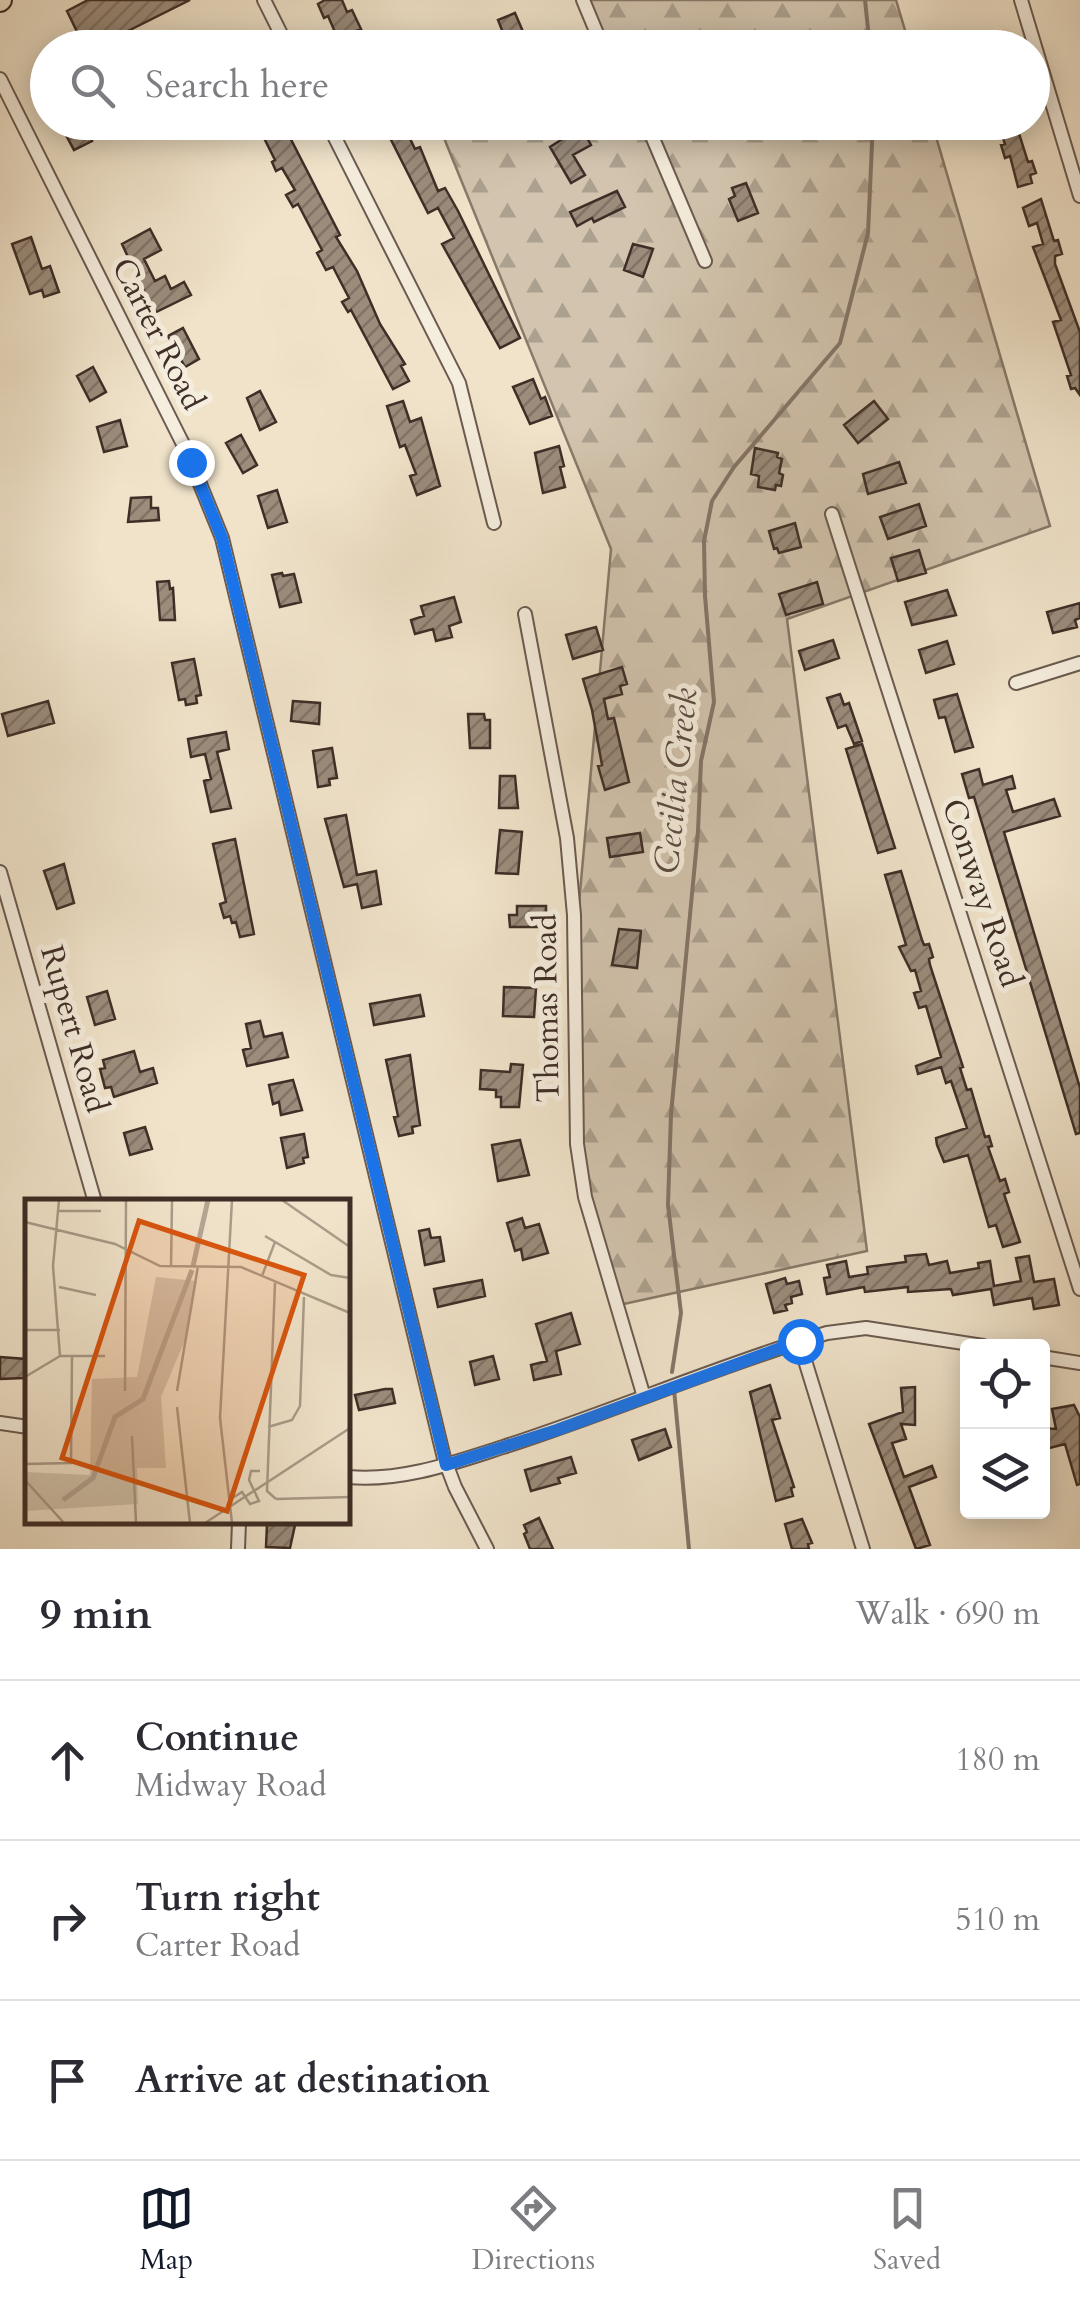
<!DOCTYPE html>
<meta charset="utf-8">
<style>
body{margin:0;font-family:Cardo,serif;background:#f7f7f7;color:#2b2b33}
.controls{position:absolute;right:30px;bottom:30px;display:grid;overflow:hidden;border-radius:10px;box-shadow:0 5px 25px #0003}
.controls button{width:90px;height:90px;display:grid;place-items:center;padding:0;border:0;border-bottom:2px solid #e1e1e2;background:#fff;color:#2b2b33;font:50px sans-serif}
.stop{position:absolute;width:30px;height:30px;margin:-22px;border:8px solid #1a73e8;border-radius:50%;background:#fff}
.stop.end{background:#1a73e8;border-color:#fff;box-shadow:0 2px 10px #0008}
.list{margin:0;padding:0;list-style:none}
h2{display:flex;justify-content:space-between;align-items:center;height:130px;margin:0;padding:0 40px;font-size:42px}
h2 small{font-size:32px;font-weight:400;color:#7c7c81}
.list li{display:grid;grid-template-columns:65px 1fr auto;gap:30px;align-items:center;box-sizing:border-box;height:160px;padding:0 40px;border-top:2px solid #e1e1e2}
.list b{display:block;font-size:38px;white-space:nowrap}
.list p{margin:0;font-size:32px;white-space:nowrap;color:#7c7c81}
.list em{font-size:32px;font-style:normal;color:#7c7c81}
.icon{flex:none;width:55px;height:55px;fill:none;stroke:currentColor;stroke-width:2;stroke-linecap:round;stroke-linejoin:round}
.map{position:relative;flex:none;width:1080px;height:1549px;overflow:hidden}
.search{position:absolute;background:#fff;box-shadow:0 5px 25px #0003;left:30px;right:30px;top:30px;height:110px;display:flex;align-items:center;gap:25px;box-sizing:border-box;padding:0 35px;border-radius:55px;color:#7c7c81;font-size:38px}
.sheet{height:610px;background:#fff}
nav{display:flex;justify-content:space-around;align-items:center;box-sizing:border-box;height:140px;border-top:2px solid #e1e1e2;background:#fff;font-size:28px;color:#7c7c81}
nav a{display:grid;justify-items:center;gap:5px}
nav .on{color:#111827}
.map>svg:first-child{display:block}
.forest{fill:url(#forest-firs);stroke:#88796a;stroke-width:2.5}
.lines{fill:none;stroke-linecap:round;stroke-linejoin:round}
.stream{stroke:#857568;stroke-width:4}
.building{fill:url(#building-hatch);stroke:#3f2e27;stroke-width:2.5}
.street-casing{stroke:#6b5b50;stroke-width:16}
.primary-casing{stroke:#3f2e27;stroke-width:24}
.street{stroke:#f5eddd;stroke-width:12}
.primary{stroke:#f0e3ca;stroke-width:20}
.route{stroke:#1a73e8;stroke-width:12}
.labels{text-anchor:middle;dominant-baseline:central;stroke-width:10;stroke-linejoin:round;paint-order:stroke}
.street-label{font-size:32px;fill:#3f2e27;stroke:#f5eddd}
.water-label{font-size:35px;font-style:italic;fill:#5c4c42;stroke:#f5eddd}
.inset-river{fill:none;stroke:#b4a593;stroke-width:5}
.inset-road{fill:none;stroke:#a99b89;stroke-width:2.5}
.view{fill:#d7550f;fill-opacity:0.15;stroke:#d7550f;stroke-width:5}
.inset-edge{fill:none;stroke:#3f2e27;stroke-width:5}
</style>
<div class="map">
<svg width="1080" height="1549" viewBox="0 0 1080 1549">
<defs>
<pattern id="forest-firs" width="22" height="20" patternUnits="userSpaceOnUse" patternTransform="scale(2.5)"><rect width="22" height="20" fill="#d2c4ae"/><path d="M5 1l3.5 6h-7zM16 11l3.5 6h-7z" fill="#aca08e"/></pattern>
<pattern id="building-hatch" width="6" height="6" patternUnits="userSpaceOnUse" patternTransform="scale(2.5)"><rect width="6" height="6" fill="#9b8c7c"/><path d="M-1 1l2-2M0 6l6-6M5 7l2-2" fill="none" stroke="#807366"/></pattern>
</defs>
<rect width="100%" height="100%" fill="#f0e3ca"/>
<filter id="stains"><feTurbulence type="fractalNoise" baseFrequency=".002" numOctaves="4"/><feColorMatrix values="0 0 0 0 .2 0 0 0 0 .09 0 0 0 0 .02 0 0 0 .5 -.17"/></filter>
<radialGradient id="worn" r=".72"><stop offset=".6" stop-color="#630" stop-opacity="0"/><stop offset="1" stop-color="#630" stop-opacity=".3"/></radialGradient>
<path class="forest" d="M587,0H896L910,47H605Z
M491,122L932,123L1050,526L787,619L867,1251L619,1305L575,1153L572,981L611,549L444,138Z"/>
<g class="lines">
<path class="stream" d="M865,0L870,48
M672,1372L681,1313L668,1205L671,1114L698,831L701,761L714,702L705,596L704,541L712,501L734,467L840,343L868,233L873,122
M674,1389L689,1549"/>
</g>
<path class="building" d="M88,0H190L114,38L119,48H85L67,11Z
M325,0H342L347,12L352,10L361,29L356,31L363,48H342L328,16L324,18L318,4Z
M515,13L530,48H509L498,20Z
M59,122H81L92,141L74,150Z
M256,122H282L340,235L336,237L357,271L380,324L405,364L401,366L409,381L393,389L351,310L348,312L342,302L349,298L333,267L326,270L317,253L322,250L298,204L293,207L286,195L295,190L282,168L276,171L272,162L275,160Z
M382,122H402L415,149L420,147L438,191L445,188L458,211L520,338L500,348L442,244L454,238L438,208L428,213Z
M570,127L573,133L582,129L591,145L573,155L585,175L571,183L550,147L561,140L557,134Z
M1017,127L1028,162L1032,161L1036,173L1030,175L1032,183L1018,187L1010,156L1005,158L1001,145L1005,144L1001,132Z
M746,183L758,213L738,221L729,199L735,196L732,188Z
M617,191L625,207L594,222L592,218L577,226L570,212Z
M1041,199L1054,241L1058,240L1062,254L1055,256V264L1080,332V395L1075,388L1071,389L1067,376L1071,375L1053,322L1061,320L1033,247L1043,244L1037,223L1029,226L1023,208Z
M150,229L161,250L144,259L155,281L165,276L171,289L184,282L191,295L154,313L122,244Z
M31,237L42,269L50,266L59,292L44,297L42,290L30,294L12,244Z
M633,244L653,249L643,277L624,270Z
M183,328L199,359L185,367L168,336Z
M93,367L106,392L90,401L77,376Z
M533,379L541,399L545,397L552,416L530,424L513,387Z
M260,391L276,422L260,430L247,398Z
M403,401L410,422L421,418L440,486L417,495L410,476L416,474L405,445L400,447L387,406Z
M874,401L888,419L858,443L844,425Z
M120,420L127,446L104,452L97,427Z
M241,435L257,465L243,473L226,443Z
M559,446L564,466L560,467L565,487L543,493L535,453Z
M755,448L778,453L777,457L782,459L779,473L783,475L781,486L776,485L775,490L758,487L759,476L751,474Z
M899,462L906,483L868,494L863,474Z
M277,490L287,522L268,528L258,496Z
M151,497V508H158L159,520L128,522L131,498Z
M919,504L926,526L888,539L880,517Z
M795,523L801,547L779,553L777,548L774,549L769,531Z
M919,550L926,573L898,581L891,558Z
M282,573L283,576L294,574L301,602L280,607L272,575Z
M169,581L170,589L173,588L175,620H160L157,582Z
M817,582L823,604L786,615L779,594Z
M947,590L956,615L912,625L905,602Z
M454,597L461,622L449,626L452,637L436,641L433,629L415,634L411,620L424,616L421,606Z
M1080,603V618L1075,620L1077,627L1053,633L1047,612Z
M596,627L603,650L573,659L566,635Z
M833,640L839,658L805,670L799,651Z
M947,641L954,664L926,673L919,650Z
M194,659L201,695L196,696L197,703L186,705L185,699L179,700L172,663Z
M622,667L627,684L620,686L622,694L604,699L608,719L614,718L629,782L605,790L598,766L602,765L592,710L583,679Z
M840,694L844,705L849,703L862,741L854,744L846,725L838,728L827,698Z
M957,694L973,747L955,752L945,717L939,718L934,700Z
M48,701L54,723L8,736L2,714Z
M293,701L320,703L319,724L291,721Z
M468,714H484L485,720H490V748H470Z
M226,732L229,749L217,752L231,808L211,812L204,781L211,779L205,754L191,757L188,739Z
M862,744L895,848L878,853L846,749Z
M332,748L337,778L329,779L330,785L318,787L313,751Z
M979,769L983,785L1012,776L1015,788L1006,790L1013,812L1054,799L1060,816L1004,832L1080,1088V1133L1076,1134L974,797L969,798L962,774Z
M500,776H515L518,808H499Z
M346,815L357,875L376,871L381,904L362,908L357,884L344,887L325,819Z
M500,830L522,832L518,874L496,873Z
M640,833L643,852L610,857L607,838Z
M235,839L254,934L240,937L236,922L232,923L230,916L224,918L220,904L226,902L213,844Z
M64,864L74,903L57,909L44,871Z
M901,871L922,940L924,945L929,944L933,957L929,959L930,965L963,1067L960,1068L967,1090L971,1089L985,1137L989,1136L992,1146L988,1147L1000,1181L1005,1179L1009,1192L1004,1194L1020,1242L1003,1247L996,1225L989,1227L968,1155L944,1162L937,1145L936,1138L967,1128L951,1081L946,1083L941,1067L918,1074L916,1066L941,1057L926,1006L919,1008L914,993L921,991L915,970L911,971L899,947L906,945L885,875Z
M517,906H546V927H510L509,915H517Z
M619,929L641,931L637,968L612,965Z
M504,987L536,988L534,1017L503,1016Z
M107,991L115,1019L95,1025L87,997Z
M420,995L424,1016L374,1025L370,1004Z
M260,1021L264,1037L282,1033L288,1057L247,1066L243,1050L251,1048L246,1024Z
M134,1051L140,1072L153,1068L157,1083L114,1097L111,1087L105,1088L100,1069L105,1068L103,1060Z
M410,1055L420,1125L412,1127L413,1133L399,1136L394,1117L398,1116L386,1060Z
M511,1064L523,1065L519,1107H501V1097H496V1090L480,1089L481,1070L510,1072Z
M293,1080L302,1110L281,1115L279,1102L273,1104L269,1085Z
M145,1127L152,1149L130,1155L124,1133Z
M304,1134L308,1157L303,1158L304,1163L287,1168L281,1138Z
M520,1140L529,1175L498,1181L492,1145Z
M522,1218L525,1228L539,1224L548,1253L523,1260L521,1249L515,1251L507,1223Z
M429,1229L431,1238L440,1237L444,1261L425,1265L419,1231Z
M926,1254L929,1265L947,1261L950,1273L979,1268L978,1263L990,1261L994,1286L1021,1281L1016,1258L1029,1256L1034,1282L1054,1279L1059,1305L1034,1309L1032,1298L994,1305L991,1289L953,1295L951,1289L908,1292V1287L865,1292L864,1287L827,1294L824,1278L830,1277L827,1265L846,1261L849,1277L868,1274L867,1267L906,1262L905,1256Z
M785,1278L787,1284L799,1281L802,1294L791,1297L792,1303L785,1305L787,1310L774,1313L766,1284Z
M482,1280L485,1296L438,1307L434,1289Z
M571,1313L580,1344L556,1351L561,1374L534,1380L531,1365L547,1361L536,1324Z
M493,1356L499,1379L475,1385L470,1362Z
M0,1357L26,1359L24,1378L0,1379Z
M770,1385L780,1418L772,1420L794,1487L791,1488L793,1496L776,1501L750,1392Z
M915,1387V1425L901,1424L906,1439L892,1443L904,1477L932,1466L936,1477L909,1487L930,1545L916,1549L869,1424L903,1412L901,1388Z
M385,1389H392L395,1403L359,1410L355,1395Z
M1074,1405L1080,1417V1484L1077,1485L1065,1444L1042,1450V1428L1056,1429L1052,1409Z
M665,1429L671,1447L639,1460L632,1440Z
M571,1457L576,1473L558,1478L560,1483L531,1491L525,1470Z
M539,1518L553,1549H530L524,1534L527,1532L524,1525Z
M802,1519L812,1543L808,1544L809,1549H792L785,1524Z
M267,1524L295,1525L290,1548L266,1547Z"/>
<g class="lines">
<g class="street-casing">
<path id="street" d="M264,0L288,48
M583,0L603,48
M1021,0L1080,196
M0,79L187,452L222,538L444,1458L455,1487L487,1549
M327,122L459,383L494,523
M646,122L705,261
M832,514L1080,1289
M525,614L567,838L574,915L577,1144L585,1197L644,1397
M1016,683L1080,663
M0,872L95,1202
M799,1341L863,1549
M1042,1357L1080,1363
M0,1423L28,1427
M348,1477C401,1482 453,1463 503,1447C612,1412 717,1366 827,1333L866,1328L983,1346
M238,1549L239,1522"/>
</g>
<g class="primary-casing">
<path id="primary" d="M0,1L1,0"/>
</g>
<use href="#street" class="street"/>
<use href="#primary" class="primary"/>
</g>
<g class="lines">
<path class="route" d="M191,462L222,538L446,1465L557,1430L800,1341"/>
</g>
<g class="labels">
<g class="street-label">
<text transform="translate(158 334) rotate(63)">Carter Road</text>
<text transform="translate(982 893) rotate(72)">Conway Road</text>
<text transform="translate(547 1008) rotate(-91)">Thomas Road</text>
<text transform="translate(74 1029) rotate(74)">Rupert Road</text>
</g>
<g class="water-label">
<text transform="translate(676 781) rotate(-84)">Cecilia Creek</text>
</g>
</g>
<g transform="translate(25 1199)">
<rect width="325" height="325" fill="#f0e3ca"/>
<path d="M131,78L172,82L163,134L136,198L141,269H112L113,305L0,312V273L65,276L67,180L112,178Z" fill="#d2c4ae"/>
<path class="inset-river" d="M168,67L183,1M38,301L68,279L90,218L118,200L167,71"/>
<path class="inset-road" d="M34,1L28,67L35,157M257,1L325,48M33,12H76M0,23L90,45L135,67L216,68L325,114M240,37L306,76L325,79M146,68L147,1M237,77L250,43M250,84L242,292L251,300M34,88L71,96M0,131H35M35,157H80M0,178L35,157M100,192L101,1M152,192L173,67M152,208L165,324M243,228L267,221L275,207L279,98M107,237L111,324M0,265L46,264L47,157M0,281L39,324M206,300L217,293L225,305L234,302L224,281L226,272H235M251,300L325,298M180,324L325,229M207,324L195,219L207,1"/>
<path class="view" d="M114,22L279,76L202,312L37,259Z"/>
<rect width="325" height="325" class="inset-edge"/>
</g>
<rect width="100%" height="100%" filter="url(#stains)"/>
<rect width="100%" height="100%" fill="url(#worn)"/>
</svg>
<div class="controls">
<button><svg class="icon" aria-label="locate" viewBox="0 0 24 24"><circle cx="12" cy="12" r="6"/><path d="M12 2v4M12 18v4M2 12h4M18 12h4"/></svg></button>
<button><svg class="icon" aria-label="layers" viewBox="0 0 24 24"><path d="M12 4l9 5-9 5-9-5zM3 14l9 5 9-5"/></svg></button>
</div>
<div class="stop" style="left:800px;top:1341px"></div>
<div class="stop end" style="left:191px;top:462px"></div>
<div class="search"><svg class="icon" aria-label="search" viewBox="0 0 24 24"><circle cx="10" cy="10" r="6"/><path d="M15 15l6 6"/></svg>Search here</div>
</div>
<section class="sheet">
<h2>9 min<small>Walk · 690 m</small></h2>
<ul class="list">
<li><svg class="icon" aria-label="ahead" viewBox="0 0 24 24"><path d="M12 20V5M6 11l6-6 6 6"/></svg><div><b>Continue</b><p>Midway Road</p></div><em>180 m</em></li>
<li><svg class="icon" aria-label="right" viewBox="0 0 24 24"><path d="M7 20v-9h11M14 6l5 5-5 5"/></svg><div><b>Turn right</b><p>Carter Road</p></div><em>510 m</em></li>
<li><svg class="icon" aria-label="arrive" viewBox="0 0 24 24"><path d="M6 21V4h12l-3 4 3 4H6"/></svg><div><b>Arrive at destination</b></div></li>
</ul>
</section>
<nav>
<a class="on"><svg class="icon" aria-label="map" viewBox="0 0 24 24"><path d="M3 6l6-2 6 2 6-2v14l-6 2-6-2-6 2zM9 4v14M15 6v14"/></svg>Map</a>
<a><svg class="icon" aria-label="directions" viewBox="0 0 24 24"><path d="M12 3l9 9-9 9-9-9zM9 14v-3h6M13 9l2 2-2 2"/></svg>Directions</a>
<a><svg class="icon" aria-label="saved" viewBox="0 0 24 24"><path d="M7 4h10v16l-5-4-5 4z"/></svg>Saved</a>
</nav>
